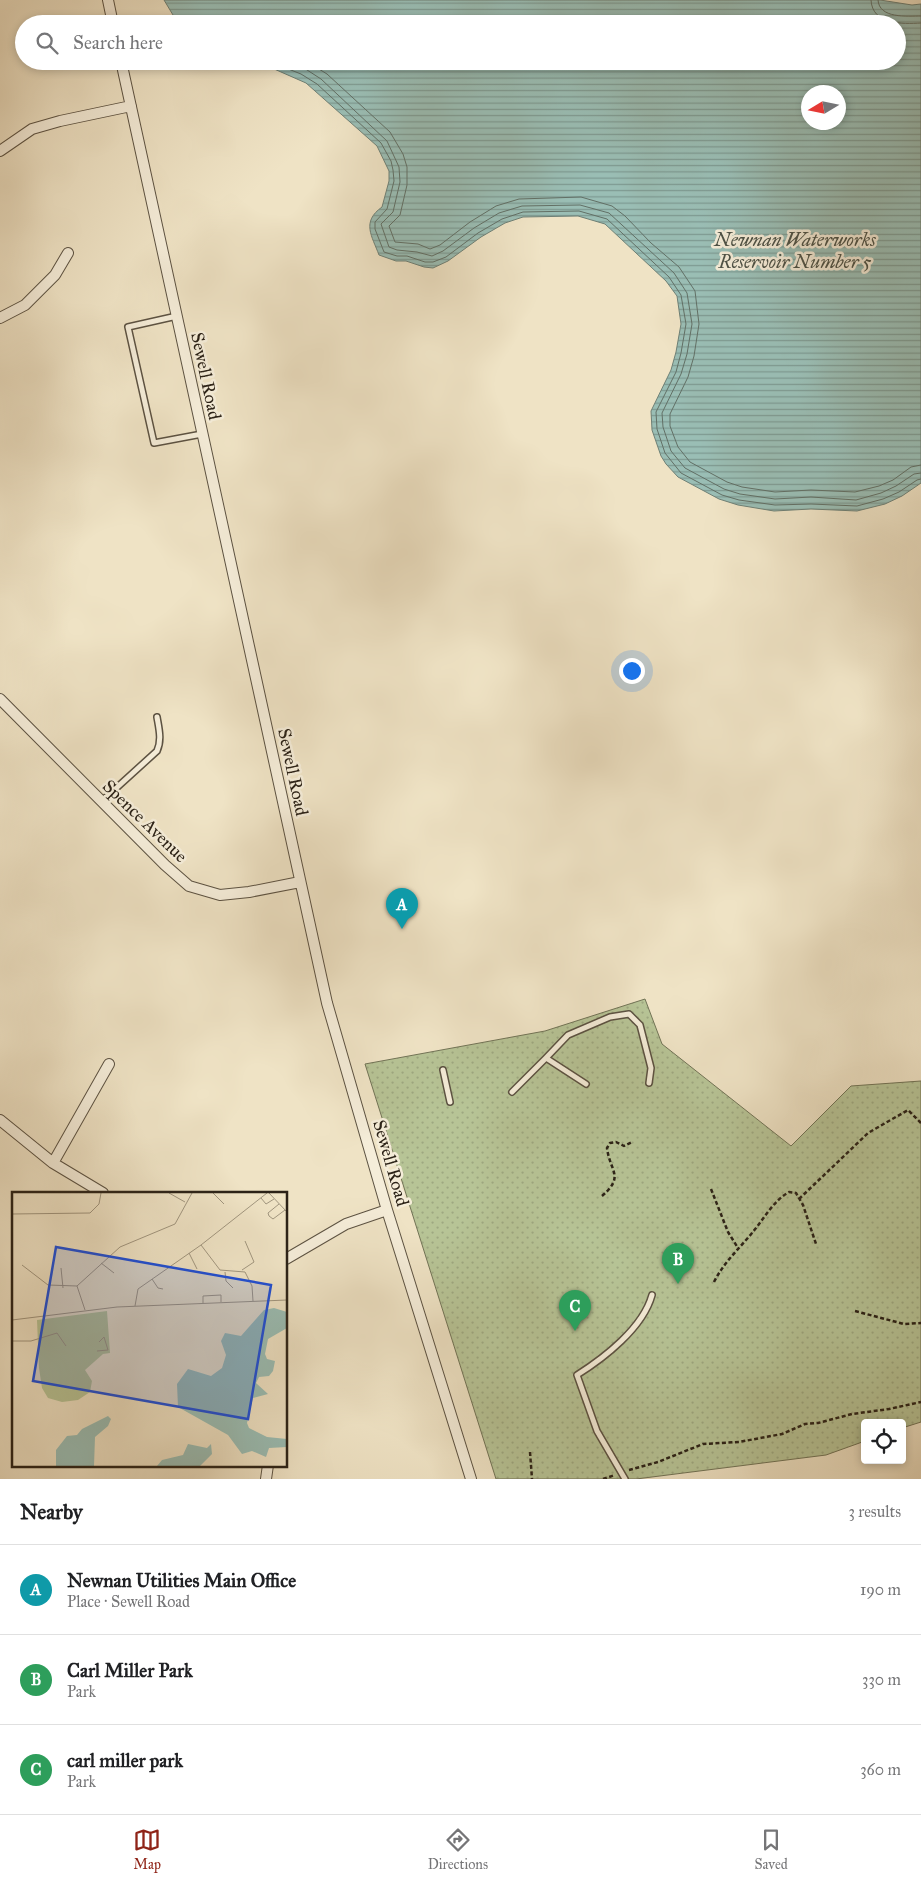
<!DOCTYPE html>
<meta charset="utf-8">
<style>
body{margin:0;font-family:"IM FELL Great Primer",serif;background:#f6f6f6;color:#202124}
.controls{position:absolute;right:15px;bottom:15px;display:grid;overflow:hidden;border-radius:5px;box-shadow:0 2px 8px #0003}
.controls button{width:45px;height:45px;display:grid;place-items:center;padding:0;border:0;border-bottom:1px solid #e0e0e0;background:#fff;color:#202124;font:25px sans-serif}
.compass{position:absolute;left:801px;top:85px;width:45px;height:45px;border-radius:50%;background:#fff;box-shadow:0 2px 8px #0003;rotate:260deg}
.you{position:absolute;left:631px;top:670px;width:18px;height:18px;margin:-12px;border:4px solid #fff;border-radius:50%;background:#1a73e8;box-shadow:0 0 0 8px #1a73e833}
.badge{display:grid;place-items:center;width:32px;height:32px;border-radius:50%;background:#8f2418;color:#fff;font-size:16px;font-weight:700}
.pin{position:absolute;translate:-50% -41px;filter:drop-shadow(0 1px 2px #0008)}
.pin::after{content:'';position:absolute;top:26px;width:18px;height:15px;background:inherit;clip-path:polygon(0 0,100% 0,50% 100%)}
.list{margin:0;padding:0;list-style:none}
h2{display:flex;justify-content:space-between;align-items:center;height:65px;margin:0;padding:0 20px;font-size:21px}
h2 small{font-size:16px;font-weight:400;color:#757577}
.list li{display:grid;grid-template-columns:32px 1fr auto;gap:15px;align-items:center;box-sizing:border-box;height:90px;padding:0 20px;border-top:1px solid #e0e0e0}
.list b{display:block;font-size:19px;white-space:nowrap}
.list p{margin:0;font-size:16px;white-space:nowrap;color:#757577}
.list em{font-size:16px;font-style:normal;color:#757577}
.icon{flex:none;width:28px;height:28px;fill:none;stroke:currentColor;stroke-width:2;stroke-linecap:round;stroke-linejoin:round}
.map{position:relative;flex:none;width:921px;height:1479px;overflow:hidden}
.search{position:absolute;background:#fff;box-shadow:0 2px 8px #0003;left:15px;right:15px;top:15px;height:55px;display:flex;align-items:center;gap:12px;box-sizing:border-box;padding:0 18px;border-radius:28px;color:#757577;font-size:19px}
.sheet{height:335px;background:#fff}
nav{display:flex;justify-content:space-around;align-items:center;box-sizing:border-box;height:70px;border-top:1px solid #e0e0e0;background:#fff;font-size:14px;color:#757577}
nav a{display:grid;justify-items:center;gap:2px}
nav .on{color:#8f2418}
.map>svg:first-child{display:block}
.park{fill:url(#park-dots);stroke:#717356}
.water{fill:url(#water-rules);stroke:#6e8076;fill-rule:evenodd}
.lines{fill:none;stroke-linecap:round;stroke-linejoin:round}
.shore{stroke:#627066;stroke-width:1}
.service-casing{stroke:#5c5242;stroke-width:8}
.minor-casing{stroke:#5c5242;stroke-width:12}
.path{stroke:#2b2217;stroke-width:2.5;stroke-dasharray:4 2.5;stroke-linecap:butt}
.service{stroke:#f5edd9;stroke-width:5}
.minor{stroke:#f5edd9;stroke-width:10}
.labels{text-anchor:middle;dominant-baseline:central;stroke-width:5;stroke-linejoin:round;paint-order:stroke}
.street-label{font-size:18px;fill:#2b2217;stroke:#f5edd9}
.water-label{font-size:19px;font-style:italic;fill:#4c5146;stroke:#f5edd9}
.inset-road{fill:none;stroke:#a1967f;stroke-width:1}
.view{fill:#1d4ed8;fill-opacity:0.15;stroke:#1d4ed8;stroke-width:2.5}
.inset-edge{fill:none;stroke:#2b2217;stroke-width:2.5}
</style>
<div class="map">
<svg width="921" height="1479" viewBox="0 0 921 1479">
<defs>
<pattern id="park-dots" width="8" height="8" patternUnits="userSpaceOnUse" patternTransform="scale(1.25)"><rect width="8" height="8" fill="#b7c496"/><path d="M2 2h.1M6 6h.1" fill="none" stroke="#9ea881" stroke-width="1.8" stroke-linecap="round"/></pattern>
<pattern id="water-rules" width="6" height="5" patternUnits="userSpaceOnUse" patternTransform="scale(1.25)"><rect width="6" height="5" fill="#9abeb5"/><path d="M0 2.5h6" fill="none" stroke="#7e9a92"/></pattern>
</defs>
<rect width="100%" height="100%" fill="#efe3c5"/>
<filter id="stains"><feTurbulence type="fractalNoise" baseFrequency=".004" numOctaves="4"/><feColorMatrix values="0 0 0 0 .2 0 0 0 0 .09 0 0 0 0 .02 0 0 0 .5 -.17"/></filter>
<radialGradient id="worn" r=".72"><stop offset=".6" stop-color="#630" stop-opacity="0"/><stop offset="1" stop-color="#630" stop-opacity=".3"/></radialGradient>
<path class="park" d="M645,999L662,1044L791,1146L851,1086L921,1081V1422L902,1428V1423H865V1441L826,1455L636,1479H496L365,1064L545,1031Z"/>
<path class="water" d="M164,0H880L912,5L921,4V483L902,496L885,504L857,511L811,509L774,511L738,505L719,499L678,477L666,464L661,456L652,430L651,411L671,370L676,352L681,324L677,296L666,281L605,224L578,216L523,217L505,223L481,237L448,261L433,268L424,267L406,261H396L379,255C372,236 361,222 382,207L389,181V171L377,146L306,83L256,61H897V24H181L176,20ZM808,92H838V122H808Z"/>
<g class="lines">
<path class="shore" d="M871,0C872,25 902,24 921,23
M878,0C879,19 907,16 921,16
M268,61L301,74L317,84L381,143L391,161L393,170L394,181L387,209L375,222V229L384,252L397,256H407L425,262H433L446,257L478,233L502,219L523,212L579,211L607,219L669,277L681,295L686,324L681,353L676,372L656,412L657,429L665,453L681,473L722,495L739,500L775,505L811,504L857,506L883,499L899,492L917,480L921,479
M284,61L304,68L321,79L387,141L399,167L400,182L393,212L381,224L389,247L397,250L417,252L432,256L443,251L474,228L499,213L522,206L580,205L609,213L674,273L687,293L692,324L687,354L681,374L662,413L663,427L671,451L685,468L724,489L740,494L775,499L811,497L856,500L881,493L896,486L914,474L921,473
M306,61L327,74L390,132L403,154L407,167V185L400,215L389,226L395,242L418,244L430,249L440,245L470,222L496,206L519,199L581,197L612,206L625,216L651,243L679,267L695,291L699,324L694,356L688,377L670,414V426L678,447L690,462L727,482L742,487L775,492L811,490L855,492L879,486L893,480L911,467L921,465"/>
<g class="service-casing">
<path id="service" d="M177,316L128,327L154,443L202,434
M102,801L157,751C162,740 159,729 157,717
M443,1070L450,1102
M586,1084L546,1058L568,1035L610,1017L629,1014L640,1025L651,1068L649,1083
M512,1092L546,1058
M625,1479L597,1431L577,1375C604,1358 643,1328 652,1295"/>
</g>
<g class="minor-casing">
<path id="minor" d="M108,0L113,24
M121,61L327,1003L387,1210L471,1479
M0,151L32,129L60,121L131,106
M0,318L25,305L55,275L68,253
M0,699L165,865L189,886L220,895L249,892L300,882
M0,1120L53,1163L103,1193
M53,1163L109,1064
M286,1259L346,1224L387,1210
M266,1479L268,1465"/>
</g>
<path class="path" d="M711,1189L728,1232L738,1248
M602,1196C625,1176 610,1172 607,1148L610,1143L616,1142L624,1146L632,1142
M799,1199L868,1133L908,1110L921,1123
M714,1282C724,1262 739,1249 752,1233C764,1219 773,1201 789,1192L796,1193L803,1205L816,1244
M855,1311L904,1324L921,1323
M530,1452L532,1479
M629,1470L658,1462L703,1444L739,1442L782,1434L805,1424L818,1423L852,1414L889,1409L921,1402
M603,1479L615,1475"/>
<use href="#service" class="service"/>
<use href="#minor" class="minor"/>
</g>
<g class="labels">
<g class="street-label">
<text transform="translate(206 376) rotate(78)">Sewell Road</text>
<text transform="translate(293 772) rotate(78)">Sewell Road</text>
<text transform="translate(145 821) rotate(44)">Spence Avenue</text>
<text transform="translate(391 1163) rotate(74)">Sewell Road</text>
</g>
<g class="water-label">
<text x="795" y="239">Newnan Waterworks<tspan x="795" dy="22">Reservoir Number 5</tspan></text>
</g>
</g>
<g transform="translate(12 1192)">
<rect width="275" height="275" fill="#efe3c5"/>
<path d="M95,119L98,161L91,162L73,178L80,189L78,200L66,208L50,210L36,206L30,196L27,176L25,128Z" fill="#b7c496"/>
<path d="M262,116L275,120V136L256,147L253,162L255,167L263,169L261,179L257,184L247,185L244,191L256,202L241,206L235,231L237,236L255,245L275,247V255L257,256L254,265L240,259L230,262L216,243L166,215L165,192L176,177L199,184L210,176L214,163L209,149L213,141L229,144L252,118ZM96,224L99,227L96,234L83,245L82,274H44V258L55,244L65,243L70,237ZM176,252L195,256L199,252L200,262L188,274H145L150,268L171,263Z" fill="#9abeb5"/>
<path class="inset-road" d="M157,1L173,10M201,1L212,12M257,1L275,20M249,6L254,12L262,7M267,12L256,21L257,24L261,27L273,18M0,22L78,21L87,12L89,1M189,53L208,78L233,80L240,94L241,109M177,61L185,77M89,71L102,81M10,73L36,93L65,94L108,55L163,32L180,1M49,76L51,96M230,78L242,70L233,49M213,80L214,89L221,96M140,87L146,96L151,97M65,94L73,118M191,111V104L209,103V110M123,114L126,97L189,53L255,1M0,128L105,115L275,108M0,149H19L45,141L54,154M85,159L96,158L92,145L87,150"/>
<path class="view" d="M44,55L259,93L236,227L21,189Z"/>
<rect width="275" height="275" class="inset-edge"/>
</g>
<rect width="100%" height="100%" filter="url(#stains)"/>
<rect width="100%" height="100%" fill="url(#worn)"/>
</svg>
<div class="controls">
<button><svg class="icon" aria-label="locate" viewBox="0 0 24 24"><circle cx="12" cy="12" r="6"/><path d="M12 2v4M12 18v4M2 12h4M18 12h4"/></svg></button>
</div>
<svg class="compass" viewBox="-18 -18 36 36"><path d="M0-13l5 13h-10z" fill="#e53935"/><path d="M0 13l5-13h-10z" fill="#757577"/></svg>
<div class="you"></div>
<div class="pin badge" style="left:402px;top:929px;background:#0f9aa8">A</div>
<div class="pin badge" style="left:678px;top:1284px;background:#2e9e5b">B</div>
<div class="pin badge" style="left:575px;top:1331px;background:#2e9e5b">C</div>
<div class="search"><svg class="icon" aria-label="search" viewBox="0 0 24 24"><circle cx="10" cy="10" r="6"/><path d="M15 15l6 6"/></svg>Search here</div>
</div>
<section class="sheet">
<h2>Nearby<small>3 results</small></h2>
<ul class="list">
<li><span class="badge" style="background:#0f9aa8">A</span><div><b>Newnan Utilities Main Office</b><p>Place · Sewell Road</p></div><em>190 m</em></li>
<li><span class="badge" style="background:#2e9e5b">B</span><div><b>Carl Miller Park</b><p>Park</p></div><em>330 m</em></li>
<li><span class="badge" style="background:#2e9e5b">C</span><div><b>carl miller park</b><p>Park</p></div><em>360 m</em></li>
</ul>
</section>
<nav>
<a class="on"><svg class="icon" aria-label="map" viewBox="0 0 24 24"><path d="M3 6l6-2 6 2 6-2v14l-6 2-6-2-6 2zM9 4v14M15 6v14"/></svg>Map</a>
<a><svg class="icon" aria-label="directions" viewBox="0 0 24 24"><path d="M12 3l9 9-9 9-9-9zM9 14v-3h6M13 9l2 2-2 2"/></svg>Directions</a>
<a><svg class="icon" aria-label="saved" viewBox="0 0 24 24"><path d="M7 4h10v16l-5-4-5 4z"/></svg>Saved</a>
</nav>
